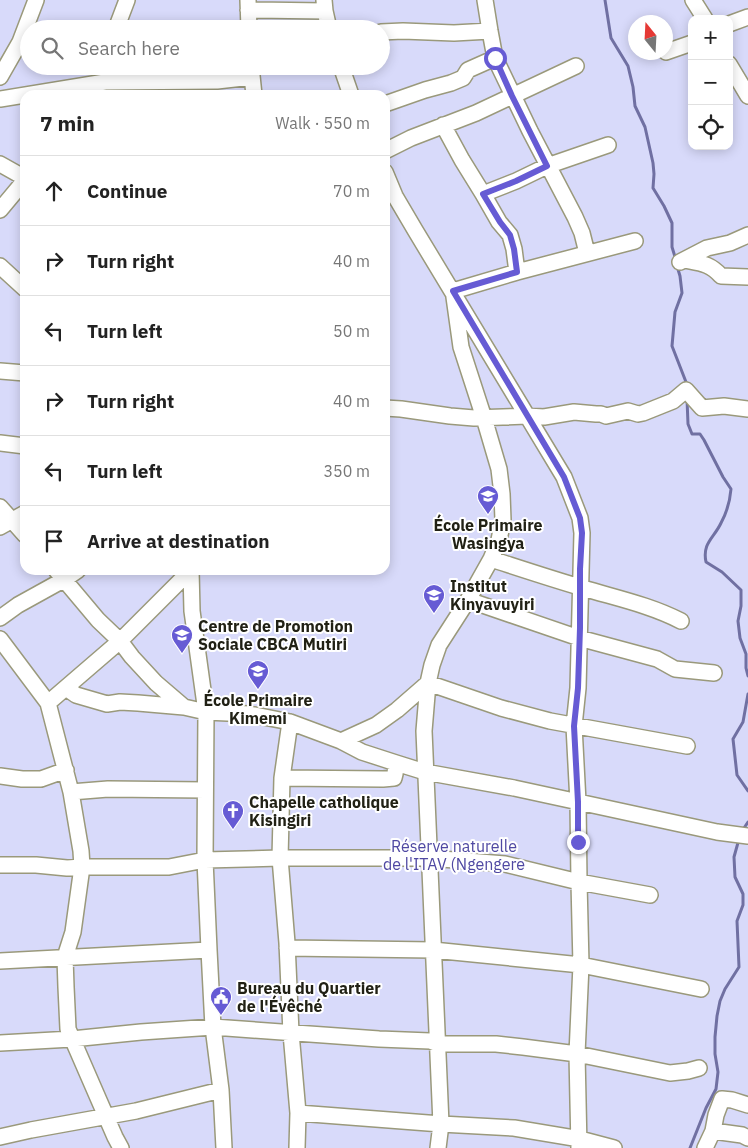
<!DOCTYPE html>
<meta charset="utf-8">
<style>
body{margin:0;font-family:"IBM Plex Sans",sans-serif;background:#f2f2f2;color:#222}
.controls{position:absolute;right:15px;top:15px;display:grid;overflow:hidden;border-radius:10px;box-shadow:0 2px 12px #0003}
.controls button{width:45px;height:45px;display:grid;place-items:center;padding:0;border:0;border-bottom:1px solid #e0e0e0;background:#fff;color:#222;font:25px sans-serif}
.compass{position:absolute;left:628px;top:15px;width:45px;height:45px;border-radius:50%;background:#fff;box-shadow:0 2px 12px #0003;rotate:342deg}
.stop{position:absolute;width:15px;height:15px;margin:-11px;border:4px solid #665bd4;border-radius:50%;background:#fff}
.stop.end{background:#665bd4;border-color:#fff;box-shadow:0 1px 5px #0008}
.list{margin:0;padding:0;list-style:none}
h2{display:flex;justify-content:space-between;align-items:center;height:65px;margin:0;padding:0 20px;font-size:21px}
h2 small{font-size:16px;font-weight:400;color:#767676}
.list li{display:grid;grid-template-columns:32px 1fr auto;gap:15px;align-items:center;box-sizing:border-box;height:70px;padding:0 20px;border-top:1px solid #e0e0e0}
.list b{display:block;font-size:19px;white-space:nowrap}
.list em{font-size:16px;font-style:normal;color:#767676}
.icon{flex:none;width:28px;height:28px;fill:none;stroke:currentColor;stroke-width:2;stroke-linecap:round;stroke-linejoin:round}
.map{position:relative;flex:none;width:748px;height:1148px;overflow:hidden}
.search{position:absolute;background:#fff;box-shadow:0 2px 12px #0003;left:20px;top:20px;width:370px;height:55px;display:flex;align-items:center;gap:12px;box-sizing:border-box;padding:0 18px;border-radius:28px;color:#767676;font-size:19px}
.panel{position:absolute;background:#fff;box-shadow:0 2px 12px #0003;left:20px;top:90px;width:370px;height:485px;border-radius:15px}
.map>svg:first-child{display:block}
.green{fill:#d8dafa;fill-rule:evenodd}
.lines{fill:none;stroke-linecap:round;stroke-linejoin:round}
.stream{stroke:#7070a2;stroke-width:3}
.minor-casing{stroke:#9a997b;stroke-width:18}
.minor{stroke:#fff;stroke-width:15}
.route{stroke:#665bd4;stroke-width:6}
.labels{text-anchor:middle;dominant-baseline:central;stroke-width:4;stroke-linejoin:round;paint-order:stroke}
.poi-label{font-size:16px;font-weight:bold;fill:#212115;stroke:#fff;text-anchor:start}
.park-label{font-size:16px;fill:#4f48a2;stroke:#fff}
</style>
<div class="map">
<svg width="748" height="1148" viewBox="0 0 748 1148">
<rect width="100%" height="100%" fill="#fbfad9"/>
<path class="green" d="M0,0H748V1148H0ZM692,19H729V146H692ZM636,22H666V52H636ZM29,29H381V66H29ZM25,95H385V570H25Z"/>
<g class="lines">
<path class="stream" d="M605,0L611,38L628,66L633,87L635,106L645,127L653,163L654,174L653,188L664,206L672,223V247L676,260
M677,266L680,276L682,293L675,312L672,346L686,382L687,385
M687,399L688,424L692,434H700L704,440L723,477L731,489C730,501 727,512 721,523C714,538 702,543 706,562L722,572L741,590V606L738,621L740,638L746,654V668L748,676
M748,694L743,722L733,739L737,775L748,791
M742,831L748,822
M690,1148L706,1108L716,1089L718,1072L715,1054V1037L717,1016L720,1001L725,989L739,967L737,921L743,905V894L735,877L734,857L739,839"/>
<g class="minor-casing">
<path id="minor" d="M248,0L249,29
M324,0L325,11L329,29
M485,0L490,31L495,58L530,131L575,217L582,233L587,253
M693,0L705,19
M248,10L325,11
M729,24L748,17
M116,29L127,0
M381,32L403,31L454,33L490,31
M666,52L692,43
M729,64L748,96
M251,66L254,95
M341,66L351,95
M0,77L20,42L36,0
M0,99L105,82L217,81L252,77
M385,104L425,90L451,83L463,78L468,70L495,58
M443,125L462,160L483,194
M385,151L411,138L476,113L576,66
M0,164L25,178
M385,172L395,196L415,230L564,477L580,518L582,533L578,688L574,726L578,802L579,882L581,965L577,1054L579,1148
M0,210L25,180
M684,260C699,263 710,263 721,276L748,277
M680,262L707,248L730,243L748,235
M0,266L25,289
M517,272L514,249L510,235L499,222L483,194L516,181L547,166L608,145
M453,291L517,272L635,241
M0,371L25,373
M385,408L401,409L450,416L474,418L527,416L544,417L574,412L596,414H601L606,416L628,411L638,414L643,413L673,401L686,390L702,408L724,406L748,409
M0,443L25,446
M0,507L25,535
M0,527L25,513
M491,559C522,569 552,579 583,588C616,598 650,605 681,621
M56,570L98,620L120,641L132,657L156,683L184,707L206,712L249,714L290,722L341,741L362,752L396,763L425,772L514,788L717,832L748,836
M191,570L192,611L206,712L205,860L209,950L213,1027L221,1090L224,1148
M468,600L579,638L657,659L675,669L714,673
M0,618L18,605L65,579L78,570
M0,639L48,703L71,792L81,851L82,867L73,932L65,957L66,987L68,1029L115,1137L121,1148
M66,688L76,695L107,704L120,702L138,703L184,707
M48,703L120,641L191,570
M290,722L282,778L280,858L287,943L291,1033L298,1113L297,1148
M341,741L376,725L397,710L428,683L501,708L550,721L687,746
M0,776L22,779H41L66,770
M282,778L383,779L394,778L395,774L396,763
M71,792L108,789L205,790
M0,865H36L67,868L82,867H169L205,860L280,858H429L505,864L579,882L650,895
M287,948L433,950L581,965L701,989
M0,961L209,950
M0,1043L72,1039L141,1032L213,1027L379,1039L430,1041L438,1044H496L523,1047L577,1054L670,1073L688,1071L699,1068
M298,1113L441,1124L514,1128L580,1139L614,1148
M713,1131L716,1115L722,1099L732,1100L748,1105
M0,1137L31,1130L136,1111L221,1090
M438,1148L441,1124L424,731L428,683L432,665L439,645L468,600L491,559L499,540L503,520L502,494L499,469L484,418L461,347L454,297
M705,1148L713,1131L742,1135L748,1138"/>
</g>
<use href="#minor" class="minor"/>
</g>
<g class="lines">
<path class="route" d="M495,58L512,96L547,166L516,181L483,194L500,222L510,235L514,249L517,272L453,291L564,477L580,518L582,533L580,569V628L578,688L574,726L578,802V842"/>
</g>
<defs>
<g id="school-pin" transform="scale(1.125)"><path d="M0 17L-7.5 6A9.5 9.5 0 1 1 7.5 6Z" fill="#665bd4" stroke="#fff"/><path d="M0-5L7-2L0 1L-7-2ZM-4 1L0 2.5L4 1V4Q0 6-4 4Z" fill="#fff"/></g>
<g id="church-pin" transform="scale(1.125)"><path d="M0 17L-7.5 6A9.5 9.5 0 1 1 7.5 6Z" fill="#665bd4" stroke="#fff"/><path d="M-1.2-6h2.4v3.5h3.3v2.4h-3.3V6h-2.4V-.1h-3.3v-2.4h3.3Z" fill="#fff"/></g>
<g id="civic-pin" transform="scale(1.125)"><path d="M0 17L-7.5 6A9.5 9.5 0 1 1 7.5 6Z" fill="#665bd4" stroke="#fff"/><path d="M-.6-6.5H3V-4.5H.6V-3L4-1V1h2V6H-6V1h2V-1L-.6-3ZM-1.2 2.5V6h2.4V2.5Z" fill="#fff"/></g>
</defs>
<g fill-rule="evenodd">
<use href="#school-pin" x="488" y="496"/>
<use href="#school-pin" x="434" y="595"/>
<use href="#school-pin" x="182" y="635"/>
<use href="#school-pin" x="258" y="671"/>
<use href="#church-pin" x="233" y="811"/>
<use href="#civic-pin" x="221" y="997"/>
</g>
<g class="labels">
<g class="poi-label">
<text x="488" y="525" text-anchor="middle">École Primaire<tspan x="488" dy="18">Wasingya</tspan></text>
<text x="450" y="586">Institut<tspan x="450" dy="18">Kinyavuyiri</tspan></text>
<text x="198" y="626">Centre de Promotion<tspan x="198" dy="18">Sociale CBCA Mutiri</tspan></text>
<text x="258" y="700" text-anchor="middle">École Primaire<tspan x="258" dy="18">Kimemi</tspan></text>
<text x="249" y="802">Chapelle catholique<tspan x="249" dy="18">Kisingiri</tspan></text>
<text x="237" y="988">Bureau du Quartier<tspan x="237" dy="18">de l'Évêché</tspan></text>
</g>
<g class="park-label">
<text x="454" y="846">Réserve naturelle<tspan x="454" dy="18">de l'ITAV (Ngengere</tspan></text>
</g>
</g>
</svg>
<div class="controls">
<button>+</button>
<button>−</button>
<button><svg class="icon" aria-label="locate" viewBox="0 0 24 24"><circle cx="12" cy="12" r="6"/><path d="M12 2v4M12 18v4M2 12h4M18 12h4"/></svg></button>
</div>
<svg class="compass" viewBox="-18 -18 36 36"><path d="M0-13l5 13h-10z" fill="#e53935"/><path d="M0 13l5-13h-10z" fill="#767676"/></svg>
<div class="stop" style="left:495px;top:58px"></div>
<div class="stop end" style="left:578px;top:842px"></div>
<div class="search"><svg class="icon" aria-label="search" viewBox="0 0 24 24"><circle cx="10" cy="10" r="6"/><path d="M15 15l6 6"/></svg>Search here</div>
<section class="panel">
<h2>7 min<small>Walk · 550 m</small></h2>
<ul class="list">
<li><svg class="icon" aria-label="ahead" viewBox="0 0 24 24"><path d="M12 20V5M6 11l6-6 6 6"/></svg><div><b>Continue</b></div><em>70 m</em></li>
<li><svg class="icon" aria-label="right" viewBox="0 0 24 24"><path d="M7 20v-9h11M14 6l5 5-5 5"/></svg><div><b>Turn right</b></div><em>40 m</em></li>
<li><svg class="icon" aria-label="left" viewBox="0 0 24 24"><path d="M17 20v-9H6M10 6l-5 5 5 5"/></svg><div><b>Turn left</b></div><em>50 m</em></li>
<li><svg class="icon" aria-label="right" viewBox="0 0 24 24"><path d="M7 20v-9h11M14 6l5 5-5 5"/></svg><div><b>Turn right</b></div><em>40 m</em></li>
<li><svg class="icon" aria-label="left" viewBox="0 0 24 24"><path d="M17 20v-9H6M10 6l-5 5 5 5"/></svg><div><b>Turn left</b></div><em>350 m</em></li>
<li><svg class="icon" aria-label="arrive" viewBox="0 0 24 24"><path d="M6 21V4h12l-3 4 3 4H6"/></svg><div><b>Arrive at destination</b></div></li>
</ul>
</section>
</div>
